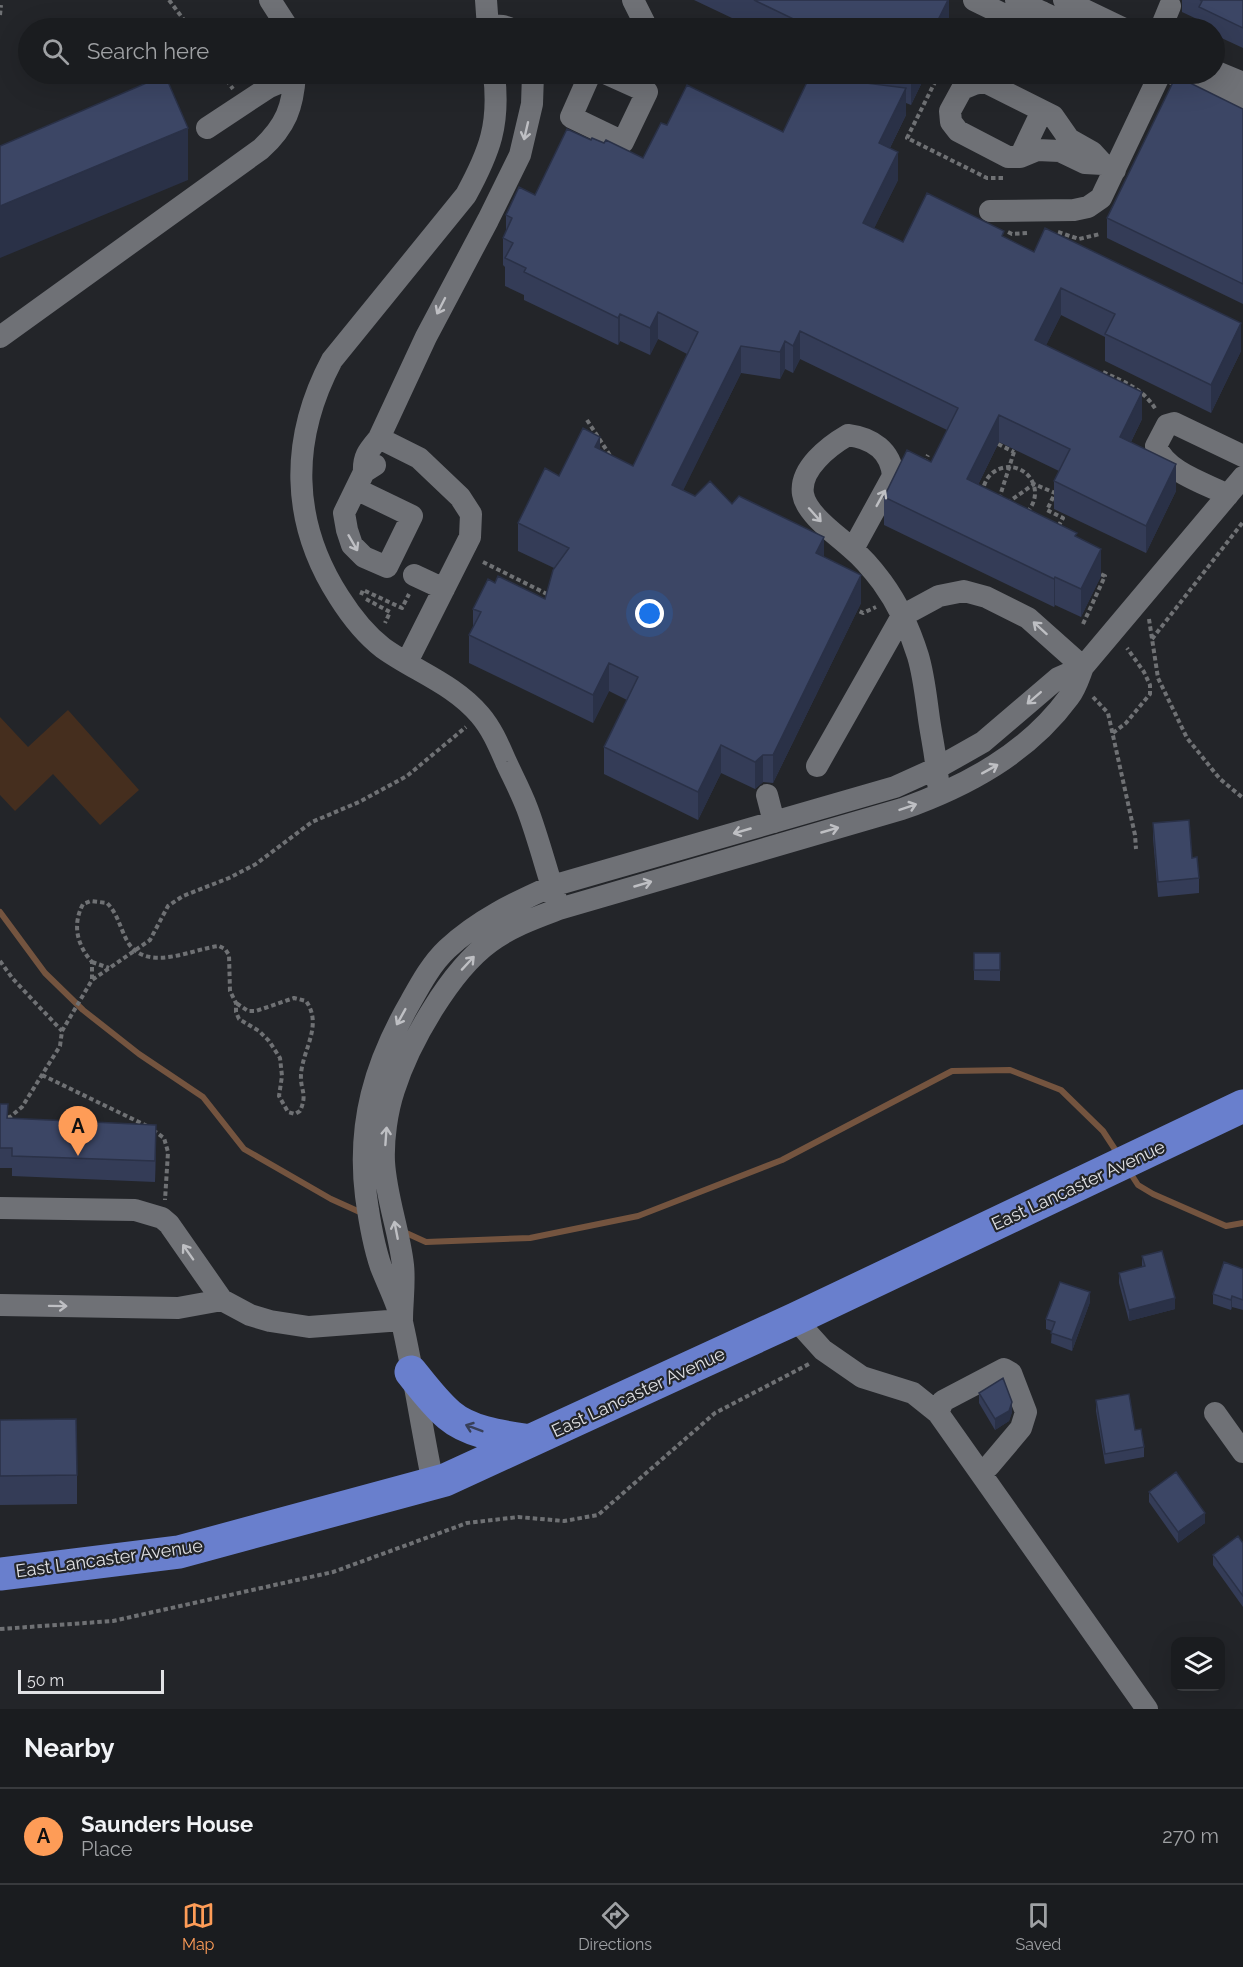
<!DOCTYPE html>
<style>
body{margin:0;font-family:Raleway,sans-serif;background:#232528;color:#f1f3f6}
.controls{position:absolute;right:18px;bottom:18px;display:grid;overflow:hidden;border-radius:12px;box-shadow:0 6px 24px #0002}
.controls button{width:54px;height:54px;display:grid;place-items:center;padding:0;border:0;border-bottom:2px solid #383a3d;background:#1a1c1f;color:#f1f3f6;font:30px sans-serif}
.scale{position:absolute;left:18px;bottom:15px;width:146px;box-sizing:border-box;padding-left:6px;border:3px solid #e0e1e4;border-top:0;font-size:16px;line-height:21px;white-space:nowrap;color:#e0e1e4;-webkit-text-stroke:4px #232529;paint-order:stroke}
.you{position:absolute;left:650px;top:614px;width:21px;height:21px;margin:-15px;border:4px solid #fff;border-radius:50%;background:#1a73e8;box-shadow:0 0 0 9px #1a73e833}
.badge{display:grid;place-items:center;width:39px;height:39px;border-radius:50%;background:#fe9c57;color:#111;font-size:20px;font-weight:700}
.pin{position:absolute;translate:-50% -50px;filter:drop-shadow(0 2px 3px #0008)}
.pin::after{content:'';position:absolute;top:32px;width:21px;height:18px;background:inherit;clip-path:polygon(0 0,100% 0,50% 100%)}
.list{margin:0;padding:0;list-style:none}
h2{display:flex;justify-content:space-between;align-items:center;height:78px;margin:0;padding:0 24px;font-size:26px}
h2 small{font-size:20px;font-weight:400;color:#9fa1a4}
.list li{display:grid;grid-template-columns:39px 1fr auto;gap:18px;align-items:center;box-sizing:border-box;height:96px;padding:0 24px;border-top:2px solid #383a3d}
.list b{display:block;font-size:22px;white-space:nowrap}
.list p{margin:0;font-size:20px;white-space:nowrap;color:#9fa1a4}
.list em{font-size:20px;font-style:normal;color:#9fa1a4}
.icon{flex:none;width:33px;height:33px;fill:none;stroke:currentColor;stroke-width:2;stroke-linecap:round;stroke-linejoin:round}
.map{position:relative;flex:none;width:1243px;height:1709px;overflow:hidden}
.search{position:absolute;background:#1a1c1f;box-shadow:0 6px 24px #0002;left:18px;right:18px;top:18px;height:66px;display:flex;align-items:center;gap:15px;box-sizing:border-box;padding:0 21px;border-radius:33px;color:#9fa1a4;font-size:22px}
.sheet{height:174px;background:#1a1c1f}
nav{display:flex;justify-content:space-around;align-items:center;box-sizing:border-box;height:84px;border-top:2px solid #383a3d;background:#1a1c1f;font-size:16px;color:#9fa1a4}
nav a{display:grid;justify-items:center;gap:3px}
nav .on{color:#fe9c57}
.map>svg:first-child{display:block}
.green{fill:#452e1e}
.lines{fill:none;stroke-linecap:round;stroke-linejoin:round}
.stream{stroke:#74543f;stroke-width:6}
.path{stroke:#6f7174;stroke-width:4;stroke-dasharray:4.5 3;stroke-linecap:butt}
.minor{stroke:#6f7176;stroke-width:22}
.highway{stroke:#697fcd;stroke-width:33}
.wall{fill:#343c57}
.shaded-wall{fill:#2a3147}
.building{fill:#3c4665;stroke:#2a3147;stroke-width:1.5}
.oneway{stroke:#bebfc3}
.oneway2{stroke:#38405a}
.labels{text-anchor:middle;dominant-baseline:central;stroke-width:4.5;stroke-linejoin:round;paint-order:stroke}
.street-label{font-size:18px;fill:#e0e1e4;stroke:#232529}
</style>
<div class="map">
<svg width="1243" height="1709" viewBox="0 0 1243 1709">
<rect width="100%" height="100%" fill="#232529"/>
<path class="green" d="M68,710L139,790L100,825L53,774L15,811L0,795V717L28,747Z"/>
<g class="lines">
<path class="stream" d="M0,912L45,973L83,1010L139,1054L203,1097L244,1149L331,1199L362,1213
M1129,1171L1138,1185L1153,1194L1226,1226L1243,1223
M404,1232L426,1242L530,1238L638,1216L782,1160L952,1071L1010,1070L1061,1090L1103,1131L1118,1154"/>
<path class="path" d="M169,0L190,28
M0,15L1,5
M961,28L967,19
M222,74L233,89
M939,74L907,138L987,178H1004
M1032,74C1056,80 1076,76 1101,74
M1008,232L1012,234L1027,233
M1058,232L1079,239L1100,234
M1103,372C1124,382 1144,389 1156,410
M587,420L611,457
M998,444L1014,452
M924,463L928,455
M983 493a26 26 0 1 1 52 0a26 26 0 1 1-52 0Z
M999,499L1014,452L1018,447
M1007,503L1034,484L1055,493L1047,510L1063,518L1058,527
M483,562L549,595
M361,595L363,590L402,608L409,594
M366,599L390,612L385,623
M853,608L863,613L876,607
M1149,619L1158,678L1187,738L1220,779L1243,798
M1083,624L1105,576L1096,572
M1152,639L1243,522
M1093,697L1108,713L1135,835L1136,849
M1113,733L1126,723L1150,694V685L1144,672L1127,648
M0,961L13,979L62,1031
M92,962L109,968
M92,979V962C77,945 72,925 83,904L91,901L107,903C119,915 120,930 129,944C149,972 192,949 219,946L225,949L229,955L230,991L236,1003V1012L239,1019L259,1031L269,1041L280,1058L282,1076L279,1096L288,1112L295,1114L300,1111C308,1093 300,1091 301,1074C303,1049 323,1025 306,1001L294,998L256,1011H248L236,1003
M42,1075L147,1126
M0,1118L10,1117L22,1107L60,1046L62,1031L92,980L150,940L168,906L183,896L229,878L256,864L312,822L359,802L407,776L466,727
M153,1130L164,1138L168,1152L165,1200
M0,1629L113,1621L333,1572L467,1523L518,1517L564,1521L598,1515L715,1413L809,1364"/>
<path class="minor" d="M270,0L288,28
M486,0L488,28
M633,0L647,28
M974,0L1015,20L1042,12
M1016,0L1076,28
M1064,0L1122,28
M487,25L503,26L509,28
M1165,28L1163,23L1170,6
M1214,71L1243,83
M494,74C500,124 490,151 466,195L332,360C290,439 290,521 339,597C351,616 365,634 383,648C415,671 454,684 480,715C492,729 499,746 506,762C513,777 521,792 527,808C538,837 546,869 556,899
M590,74L571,117L623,142L647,92L607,74
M1173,74L1243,100
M207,128L269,87L295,76
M1020,157L1042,111
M1103,164L1092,152L1069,139L1053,116L985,82L974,84L962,89L950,111L951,122L958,131L1008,157H1020L1037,150L1060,151L1085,163L1103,164L1115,170
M990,211L1074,210L1088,207L1101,198L1160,74
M0,337L261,149C286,126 293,107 295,74
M379,438L419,458L460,497L471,514L470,537L407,662
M364,472C363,456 369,450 379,438L426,337L488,220L520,155L532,104L533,74
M356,489L412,516L387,567L364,557L352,545L347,530L344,513L364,472L375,465
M1228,495C1204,483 1166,472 1156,446L1167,425L1174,423L1243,456
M853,549L893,476C891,451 872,438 848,435C829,446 799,469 803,494C806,514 837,535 851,548C862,557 873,570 882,582C898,604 910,630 918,656C924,676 926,698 929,719C932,740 937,761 938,783
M414,575L444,589
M817,766L902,616L939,596L964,591L986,597L1028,618L1083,667
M767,795L774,822
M0,1208L135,1210L162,1218L169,1224L222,1300L250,1315L270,1321L309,1327L402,1320
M0,1305L178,1308L222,1300
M795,1319L823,1350L862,1377L913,1393L938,1413L1147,1709
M402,1320C402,1302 405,1283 403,1265C399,1230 386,1197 384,1162C383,1139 387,1111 394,1090C409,1043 450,971 490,942C512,926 535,918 559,909L902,809C967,786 1028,753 1069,697C1076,688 1079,677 1083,667L1243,477
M938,1413L943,1401L1004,1369L1011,1373L1026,1412L1021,1428L989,1466L981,1473
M1215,1413L1243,1452
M433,1483C422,1430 414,1375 402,1322C398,1304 388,1285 381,1267C374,1247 369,1218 366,1196C357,1123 375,1063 411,1001C421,983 432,963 447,949C478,920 514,903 552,886L895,787L937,768L983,742L1058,678L1083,667"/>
<path class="highway" d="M411,1372C423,1387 435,1403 449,1415C470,1433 504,1437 530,1441
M0,1574L179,1552L445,1480L795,1319L1243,1106"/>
</g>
<path class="wall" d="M694,0H949V27L948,28H753Z
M1182,0H1243V48L1215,35V28H1202L1199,27V20L1182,12Z
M845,74H926L911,105L906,103V115L890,148L898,180L874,228L903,242L1004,238L1241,351L1211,413L1105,361V337L1061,315L1046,345L1142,419L1131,442L1176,491L1146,553L1054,509V481L1059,471L999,442L978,485L1077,537L1101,576L1081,617L1055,605L1054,607L884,525V497L931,462L947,430L800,359L793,373L785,369L780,379L741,373L683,490L695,496L732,504L824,557L861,603L773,783L763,782L755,789L721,773L698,820L604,774V747L627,700L609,691L593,723L469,663V635L473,628V609L495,583L545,599L554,568L518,551V523L559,476L600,450L633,466L687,354L658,339L650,355L620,341L618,345L524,300V295L505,286V267L503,265V238L506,232V215L535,195L591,140L604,143L643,158L667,125L783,132L864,82Z
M1243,109V304L1107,238V218Z
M1153,823L1192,858L1199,878V893L1158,897L1153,838Z
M974,953H1000V981L974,980Z
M0,1104L8,1118L156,1145L155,1182L12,1176V1168H0Z
M1142,1256L1175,1309L1129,1321L1119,1283V1273L1142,1267Z
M1243,1269V1310L1232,1307L1231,1310L1213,1304V1294Z
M1090,1302L1072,1351L1051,1343L1052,1331L1046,1329V1319Z
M979,1393L1012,1412L1009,1421L995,1430L979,1403Z
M1096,1400L1135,1430L1144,1447V1457L1105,1464L1096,1411Z
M0,1420L77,1475V1504L0,1505Z
M1149,1492L1205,1523L1178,1543L1149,1502Z
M1243,1543V1607L1213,1565V1555Z"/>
<path class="shaded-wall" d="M948,0H949V27L948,28H934Z
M912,74H926L911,105V76Z
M906,88V115L879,170V143Z
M188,128V180L0,258V206Z
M898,152V180L863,251V223Z
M1061,288V315L1035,368V340Z
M658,312V339L650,355V328Z
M620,314V341L618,345V318Z
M1241,323V351L1211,413V385Z
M800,331V359L793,373V346Z
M785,341V369L780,379V352Z
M741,346V373L672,513V485Z
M1142,392V419L1120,464V437Z
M999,415V442L967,507V479Z
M600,437V464L595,447Z
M1176,464V491L1146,553V526Z
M824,537V565L816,553Z
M1101,549V576L1081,617V589Z
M861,575V603L773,783V755Z
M1055,577V605L1054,607V579Z
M609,663V691L593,723V695Z
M721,745V773L698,820V792Z
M763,755V782L755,789V762Z
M156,1125V1145L155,1182V1161Z
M1090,1292V1302L1072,1351V1340Z
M1232,1296V1307L1231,1310V1300Z
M1175,1298V1309L1129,1321V1310Z
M1012,1402V1412L1009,1421L995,1430V1419Z
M1205,1513V1523L1178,1543V1532Z"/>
<path class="building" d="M754,0H948L934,28H812Z
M1200,0H1243V28L1199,7L1202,1Z
M165,75L188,128L0,206V146Z
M810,76L906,88L879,143L898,152L863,223L903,242L927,193L1004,231L1002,236L1034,252L1045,228L1241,323L1211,385L1105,334L1115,314L1061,288L1035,340L1142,392L1120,437L1176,464L1146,526L1054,481L1070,449L999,415L967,479L1077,533L1075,536L1101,549L1081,589L1055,577L1054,579L884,497L907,450L931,462L958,408L800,331L793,346L785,341L780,352L741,346L672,485L695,496L710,481L732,504L739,496L824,537L816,553L861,575L773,755H763L755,762L721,745L698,792L604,747L638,677L609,663L593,695L469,635L481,612L473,609L488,579L495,583L498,576L545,599L553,570L569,548L518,523L545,468L559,476L583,428L600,437L595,447L633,466L698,332L658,312L650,328L620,314L618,318L524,272L526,268L505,258L513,243L503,238L512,218L506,215L519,187L535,195L567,129L591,140L592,138L604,143L606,140L643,158L661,123L667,125L687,85L783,132Z
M1176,76L1243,109V284L1107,218Z
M1189,820L1192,858L1197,857L1199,878L1158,882L1153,823Z
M974,953H1000V970H974Z
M0,1104H8L7,1118L156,1125L155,1161L12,1156V1148H0Z
M1162,1251L1175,1298L1129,1310L1119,1273L1145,1266L1142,1256Z
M1224,1262L1243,1269V1300L1232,1296L1231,1300L1213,1294Z
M1060,1282L1090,1292L1072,1340L1051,1333L1055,1322L1046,1319Z
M1003,1378L1012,1402L1009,1411L995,1419L979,1393Z
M1129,1394L1135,1430L1141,1429L1144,1447L1105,1454L1096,1400Z
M76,1419L77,1475L0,1476V1420Z
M1176,1472L1205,1513L1178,1532L1149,1492Z
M1238,1536L1243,1543V1596L1213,1555Z"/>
<defs><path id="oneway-shaft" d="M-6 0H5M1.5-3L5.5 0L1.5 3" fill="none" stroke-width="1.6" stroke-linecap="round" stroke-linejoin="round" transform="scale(1.5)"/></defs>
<g class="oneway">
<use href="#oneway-shaft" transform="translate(526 131) rotate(103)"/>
<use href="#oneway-shaft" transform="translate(441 306) rotate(117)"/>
<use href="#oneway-shaft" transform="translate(881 498) rotate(-61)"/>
<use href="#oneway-shaft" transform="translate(815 515) rotate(48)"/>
<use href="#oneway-shaft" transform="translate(353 543) rotate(60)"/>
<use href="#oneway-shaft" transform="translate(1040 628) rotate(-138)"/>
<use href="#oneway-shaft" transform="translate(1034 698) rotate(139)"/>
<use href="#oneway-shaft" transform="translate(990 769) rotate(-29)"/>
<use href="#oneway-shaft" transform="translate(908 807) rotate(-19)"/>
<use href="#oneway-shaft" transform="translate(830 830) rotate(-16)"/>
<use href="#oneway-shaft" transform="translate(742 831) rotate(164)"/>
<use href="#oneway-shaft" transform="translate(643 884) rotate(-16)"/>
<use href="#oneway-shaft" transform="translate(468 963) rotate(-47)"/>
<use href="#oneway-shaft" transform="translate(401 1017) rotate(119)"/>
<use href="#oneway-shaft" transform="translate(386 1136) rotate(-86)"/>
<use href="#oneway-shaft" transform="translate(396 1230) rotate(-101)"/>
<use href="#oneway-shaft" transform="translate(188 1252) rotate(-125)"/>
<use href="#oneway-shaft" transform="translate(58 1306) rotate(1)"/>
</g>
<use class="oneway2" href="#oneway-shaft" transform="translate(474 1428) rotate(-159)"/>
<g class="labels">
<g class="street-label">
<text transform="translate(1078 1185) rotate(-25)">East Lancaster Avenue</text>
<text transform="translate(638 1392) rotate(-25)">East Lancaster Avenue</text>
<text transform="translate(109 1558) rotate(-8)">East Lancaster Avenue</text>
</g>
</g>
</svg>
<div class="controls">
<button><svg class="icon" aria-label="layers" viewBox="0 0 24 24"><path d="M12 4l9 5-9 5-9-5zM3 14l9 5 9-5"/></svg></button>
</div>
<div class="scale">50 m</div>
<div class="you"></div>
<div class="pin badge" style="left:78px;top:1156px">A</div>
<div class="search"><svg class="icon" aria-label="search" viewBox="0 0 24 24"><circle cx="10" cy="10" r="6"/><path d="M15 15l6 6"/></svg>Search here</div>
</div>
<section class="sheet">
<h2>Nearby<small></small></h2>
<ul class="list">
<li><span class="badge">A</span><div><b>Saunders House</b><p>Place</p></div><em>270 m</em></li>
</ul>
</section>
<nav>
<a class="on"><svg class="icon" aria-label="map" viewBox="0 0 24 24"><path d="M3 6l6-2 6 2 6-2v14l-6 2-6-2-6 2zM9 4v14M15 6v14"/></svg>Map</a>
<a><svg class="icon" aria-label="directions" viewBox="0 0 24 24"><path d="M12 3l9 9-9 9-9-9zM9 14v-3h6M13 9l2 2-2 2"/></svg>Directions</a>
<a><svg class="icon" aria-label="saved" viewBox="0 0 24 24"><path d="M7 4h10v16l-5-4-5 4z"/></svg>Saved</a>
</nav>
